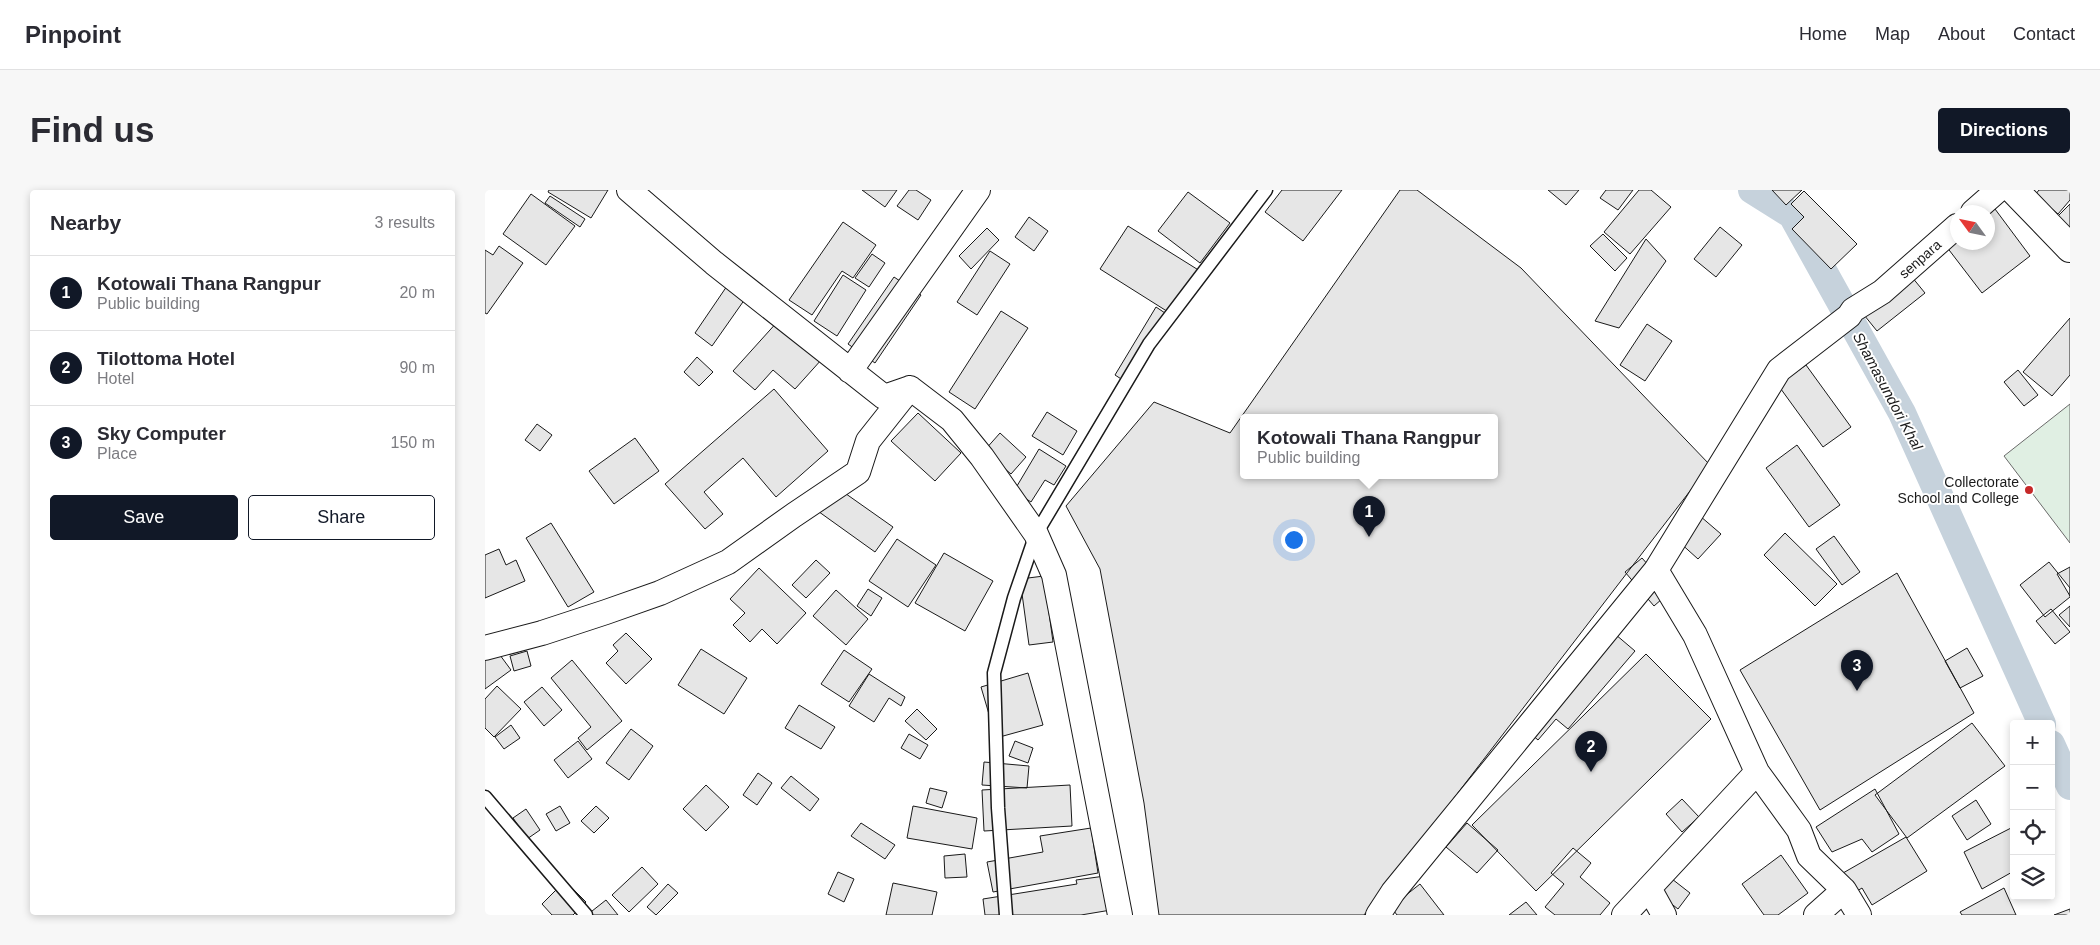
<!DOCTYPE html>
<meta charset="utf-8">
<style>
body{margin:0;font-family:Arial,sans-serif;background:#f7f7f7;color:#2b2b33}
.controls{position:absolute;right:15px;bottom:15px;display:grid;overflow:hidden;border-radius:5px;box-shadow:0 2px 8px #0003}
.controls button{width:45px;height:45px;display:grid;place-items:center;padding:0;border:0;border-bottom:1px solid #e1e1e2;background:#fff;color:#2b2b33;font:25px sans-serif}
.compass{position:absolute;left:1465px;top:15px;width:45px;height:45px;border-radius:50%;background:#fff;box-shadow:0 2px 8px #0003;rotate:303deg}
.you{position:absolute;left:808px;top:349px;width:18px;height:18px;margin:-12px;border:4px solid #fff;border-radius:50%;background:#1a73e8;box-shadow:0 0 0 8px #1a73e833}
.badge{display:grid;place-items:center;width:32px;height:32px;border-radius:50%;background:#111827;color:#fff;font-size:16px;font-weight:700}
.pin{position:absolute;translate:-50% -41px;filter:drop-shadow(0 1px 2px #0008)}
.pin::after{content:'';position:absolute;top:26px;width:18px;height:15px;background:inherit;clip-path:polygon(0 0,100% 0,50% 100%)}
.popup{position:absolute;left:755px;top:224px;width:258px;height:65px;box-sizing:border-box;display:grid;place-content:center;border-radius:5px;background:#fff;filter:drop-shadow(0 1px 4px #0005);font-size:16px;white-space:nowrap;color:#7c7c81}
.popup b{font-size:19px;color:#2b2b33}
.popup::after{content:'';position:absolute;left:50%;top:100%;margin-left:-10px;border:10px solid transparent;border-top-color:#fff}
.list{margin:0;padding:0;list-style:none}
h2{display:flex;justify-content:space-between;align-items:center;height:65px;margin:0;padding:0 20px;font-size:21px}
h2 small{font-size:16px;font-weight:400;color:#7c7c81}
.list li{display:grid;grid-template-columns:32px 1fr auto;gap:15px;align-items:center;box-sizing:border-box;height:75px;padding:0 20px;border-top:1px solid #e1e1e2}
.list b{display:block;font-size:19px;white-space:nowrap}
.list p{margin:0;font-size:16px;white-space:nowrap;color:#7c7c81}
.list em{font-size:16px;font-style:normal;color:#7c7c81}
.actions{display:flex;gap:10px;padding:15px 20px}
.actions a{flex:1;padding:11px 0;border:1px solid #111827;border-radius:5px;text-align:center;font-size:18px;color:#111827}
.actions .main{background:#111827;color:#fff}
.icon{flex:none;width:28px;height:28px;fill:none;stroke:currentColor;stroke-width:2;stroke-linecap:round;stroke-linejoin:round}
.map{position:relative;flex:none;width:1585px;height:725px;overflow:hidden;border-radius:5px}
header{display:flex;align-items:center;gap:30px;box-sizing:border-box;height:70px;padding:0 25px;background:#fff;border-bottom:1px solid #e1e1e2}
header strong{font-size:24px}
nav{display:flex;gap:28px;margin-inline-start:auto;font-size:18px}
.intro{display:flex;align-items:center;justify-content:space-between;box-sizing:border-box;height:120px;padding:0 30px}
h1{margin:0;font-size:35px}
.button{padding:12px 22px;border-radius:5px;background:#111827;color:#fff;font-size:18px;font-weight:700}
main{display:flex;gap:30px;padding:0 30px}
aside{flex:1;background:#fff;border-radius:5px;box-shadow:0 2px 8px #0003}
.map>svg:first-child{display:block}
.green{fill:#e0efe3;stroke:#6a6a6a}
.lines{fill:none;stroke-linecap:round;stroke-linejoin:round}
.canal{stroke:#c6d2dc;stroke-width:28}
.building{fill:#e6e6e6;stroke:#1a1a1a;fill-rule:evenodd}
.lane-casing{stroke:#1a1a1a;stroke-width:15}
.street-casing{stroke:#1a1a1a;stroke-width:26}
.secondary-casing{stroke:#1a1a1a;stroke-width:30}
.lane{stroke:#fff;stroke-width:12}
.street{stroke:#fff;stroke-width:24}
.secondary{stroke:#fff;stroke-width:28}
.poi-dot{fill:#c62828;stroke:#fff;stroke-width:2}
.labels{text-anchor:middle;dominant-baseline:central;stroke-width:4;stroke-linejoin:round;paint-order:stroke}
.street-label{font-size:14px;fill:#1a1a1a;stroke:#fff}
.poi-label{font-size:14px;fill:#1a1a1a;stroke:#fff;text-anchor:end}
.water-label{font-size:15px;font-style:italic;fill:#1a1a1a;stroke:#fff}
</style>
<header>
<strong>Pinpoint</strong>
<nav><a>Home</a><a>Map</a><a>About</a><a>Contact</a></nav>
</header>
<div class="intro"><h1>Find us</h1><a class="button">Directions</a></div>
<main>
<aside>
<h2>Nearby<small>3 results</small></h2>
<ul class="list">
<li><span class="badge">1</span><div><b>Kotowali Thana Rangpur</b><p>Public building</p></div><em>20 m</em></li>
<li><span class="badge">2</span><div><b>Tilottoma Hotel</b><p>Hotel</p></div><em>90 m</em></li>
<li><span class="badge">3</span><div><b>Sky Computer</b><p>Place</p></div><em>150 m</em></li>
</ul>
<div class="actions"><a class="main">Save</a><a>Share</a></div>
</aside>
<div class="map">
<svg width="1585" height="725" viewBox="0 0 1585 725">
<rect width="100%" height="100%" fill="#fff"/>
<path class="green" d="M1585,214V353L1519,266Z"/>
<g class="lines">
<path class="canal" d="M1267,0L1307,25L1417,223L1557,534
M1566,554L1585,596"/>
</g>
<path class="building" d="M64,0H123L106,28L63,2Z
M377,0H412L400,17Z
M424,0H431L446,10L433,30L412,16Z
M797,0H857L818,51L780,22Z
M915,0H932L1036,78L1225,275L879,725H674L659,613L615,379L581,316L669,212L745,243ZM759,228H1009V286H759Z
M1063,0H1094L1081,15Z
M1121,0H1148L1133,20L1115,8Z
M1154,0H1166L1186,17L1145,64L1119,42Z
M1287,0H1317L1301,15Z
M1554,0H1585V10L1573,24L1550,5Z
M1319,1L1372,54L1346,79L1307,39L1319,27L1306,14Z
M703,2L745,33L715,73L673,41Z
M46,4L90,36L61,75L18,44Z
M65,6L100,29L95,37L60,13Z
M1585,14V41L1572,27Z
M1510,19L1545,66L1497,103L1461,56L1472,48V52H1502V25Z
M544,27L563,41L549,61L530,47Z
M358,32L391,55L368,88L357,81L327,125L304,110Z
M643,36L715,81L688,125L615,79Z
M1235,37L1257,55L1231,87L1209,69Z
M502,38L514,50L486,79L474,66Z
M1118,44L1142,68L1130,81L1105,56Z
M1161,49L1181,71L1134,138L1110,131Z
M14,56L38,73L2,124L0,123V60L8,65Z
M505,61L525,74L492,125L472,112Z
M387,64L400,73L384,97L370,88Z
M1422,81L1440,103L1392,141L1375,120Z
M358,85L381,100L352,146L329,131Z
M409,87L436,105L390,173L363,154Z
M242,96L260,109L227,156L210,143Z
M671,117L686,127L644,194L630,185Z
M516,121L543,138L490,219L464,202Z
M1585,128V185L1567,206L1538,182Z
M294,130L337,169L310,199L288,180L270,200L248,181Z
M1162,134L1187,151L1160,191L1135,175Z
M212,167L228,182L214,196L199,182Z
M1321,175L1366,237L1338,257L1293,195Z
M1533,180L1553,205L1539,216L1519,192Z
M289,199L343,261L291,307L258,268L219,302L238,324L220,339L180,294Z
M562,222L592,241L578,265L547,246Z
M433,223L476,263L450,291L406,251Z
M52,234L67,245L55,261L40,250Z
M515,243L541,267L526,284L499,261Z
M150,248L174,281L129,314L104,281Z
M1312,255L1355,315L1324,337L1281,278Z
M554,259L581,276L569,295L560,290L546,312L529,301Z
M347,294L408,337L390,362L330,319Z
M1215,326L1236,344L1213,369L1193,351Z
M66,333L109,402L83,417L41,348Z
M1300,343L1352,394L1330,416L1279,365Z
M1349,346L1375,382L1357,395L1331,359Z
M412,349L451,375L423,417L384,391Z
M14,359L21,375L31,370L40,391L0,408V365Z
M459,363L508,391L480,441L430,413Z
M1157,368L1186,401L1169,416L1140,382Z
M331,370L345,383L321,408L307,395Z
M1564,372L1585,398V407L1560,427L1535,395Z
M1585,377V406L1572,384Z
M274,378L321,423L292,454L277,439L265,452L248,435L260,423L245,409Z
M1412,383L1489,523L1335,620L1255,480Z
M559,386L568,452L544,455L535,389Z
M383,399L397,408L386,426L372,416Z
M351,400L383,429L361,455L328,426Z
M1585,416V437L1574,425Z
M1566,419L1585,442L1570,454L1551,431Z
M1117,433L1150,461L1083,539L1071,529L1053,550L1032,532Z
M141,443L167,469L141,494L121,473L133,461L128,455Z
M1482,458L1498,486L1475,498L1460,471Z
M216,459L262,488L239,524L193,495Z
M359,460L387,479L364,512L336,494Z
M12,461L26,480L0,499V469Z
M42,461L46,476L29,481L25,466Z
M1161,464L1226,529L1051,701L987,635Z
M87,470L137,531L102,560L93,548L106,537L66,488Z
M543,483L558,535L511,548L496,497Z
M384,484L420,507L416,516L404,508L389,532L364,516Z
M12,496L36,519L9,547L0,538V509Z
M57,497L77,520L59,536L39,512Z
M314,515L350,537L336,559L300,538Z
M432,519L452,539L441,550L420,531Z
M1487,533L1520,576L1422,648L1390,605Z
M26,535L35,548L19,559L10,547Z
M146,539L168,556L144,590L121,573Z
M424,544L443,555L435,569L416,558Z
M93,551L107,569L83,588L69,570Z
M530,551L548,558L543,573L524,566Z
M499,572L544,576L542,598L497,595Z
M273,583L287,593L272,615L258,605Z
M306,586L334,609L325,621L296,598Z
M221,595L244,617L221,641L198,619Z
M585,595L587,636L499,641L497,600Z
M445,598L462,602L457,618L441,613Z
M1390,599L1414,644L1387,662L1377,649L1347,662L1331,637Z
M1197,609L1214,627L1197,642L1181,624Z
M1491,610L1506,634L1482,650L1467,626Z
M75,616L85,633L71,641L61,624Z
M111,616L124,628L109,643L96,631Z
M428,616L492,628L487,659L422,648Z
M41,619L55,640L42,649L28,628Z
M376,633L410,655L400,669L366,646Z
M982,633L1013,660L992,683L961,657Z
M1528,637L1529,681L1497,699L1479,662Z
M606,638L613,683L508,702L502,672L558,662L555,646Z
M1421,647L1442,681L1387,715L1377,698L1356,711L1344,691Z
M1088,658L1106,673L1095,687L1125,713L1115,725H1070L1060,717L1079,694L1066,683Z
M480,664L482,687L460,688L459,666Z
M1296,665L1323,703L1293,725H1279L1257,694Z
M157,677L173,694L144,722L127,705Z
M353,682L369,689L359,712L343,704Z
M620,686L626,720L596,725H500L498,709L592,694L591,690Z
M1187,689L1205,703L1193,719L1175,705Z
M80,691L101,712L88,725H67L57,714Z
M408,693L452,702L447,725H401Z
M183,694L193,703L171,725L162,717Z
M935,694L959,725H912L906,717Z
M1519,698L1531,725H1477L1475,722Z
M121,710L133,725H102Z
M1041,712L1052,725H1024Z
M1585,719V725H1569Z"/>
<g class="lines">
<g class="lane-casing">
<path id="lane" d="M0,607L101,725
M521,725L513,618L509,483L529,408L551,344L664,154L781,0"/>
</g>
<g class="street-casing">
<path id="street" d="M144,0L229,73L399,207L425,198L467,230L497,267L551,344L569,385L635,725
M1488,22L1513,0
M365,181L493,0
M1171,380L1210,445L1272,582L1314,640L1324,666L1359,700L1374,725
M0,458L57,443L121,422L175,403L243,372L309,325L373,282L383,251L425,198
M1164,698L1179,725
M893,725L908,702L1171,380L1294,180L1364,126L1368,120L1397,102L1472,36
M1139,725L1272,582
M1331,725L1359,700"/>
</g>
<g class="secondary-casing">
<path id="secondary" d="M1529,0L1585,58"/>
</g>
<use href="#lane" class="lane"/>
<use href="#street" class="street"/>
<use href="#secondary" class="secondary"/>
</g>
<circle class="poi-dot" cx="1544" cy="300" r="5"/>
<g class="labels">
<g class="street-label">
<text transform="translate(1435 69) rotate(-41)">senpara</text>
</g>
<g class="poi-label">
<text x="1534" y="292">Collectorate<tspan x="1534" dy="16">School and College</tspan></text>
</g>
<g class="water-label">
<text transform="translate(1403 201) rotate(62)">Shamasundori Khal</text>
</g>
</g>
</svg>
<div class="controls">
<button>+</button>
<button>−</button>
<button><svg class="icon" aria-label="locate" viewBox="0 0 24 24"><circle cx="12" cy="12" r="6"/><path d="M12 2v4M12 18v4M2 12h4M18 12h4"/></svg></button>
<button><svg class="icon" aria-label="layers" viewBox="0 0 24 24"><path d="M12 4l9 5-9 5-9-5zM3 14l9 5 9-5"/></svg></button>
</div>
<svg class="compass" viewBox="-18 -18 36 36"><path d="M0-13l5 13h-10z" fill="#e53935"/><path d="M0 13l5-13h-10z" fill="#7c7c81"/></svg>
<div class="you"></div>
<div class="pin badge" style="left:884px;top:347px">1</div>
<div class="popup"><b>Kotowali Thana Rangpur</b>Public building</div>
<div class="pin badge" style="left:1106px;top:582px">2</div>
<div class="pin badge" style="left:1372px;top:501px">3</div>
</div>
</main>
